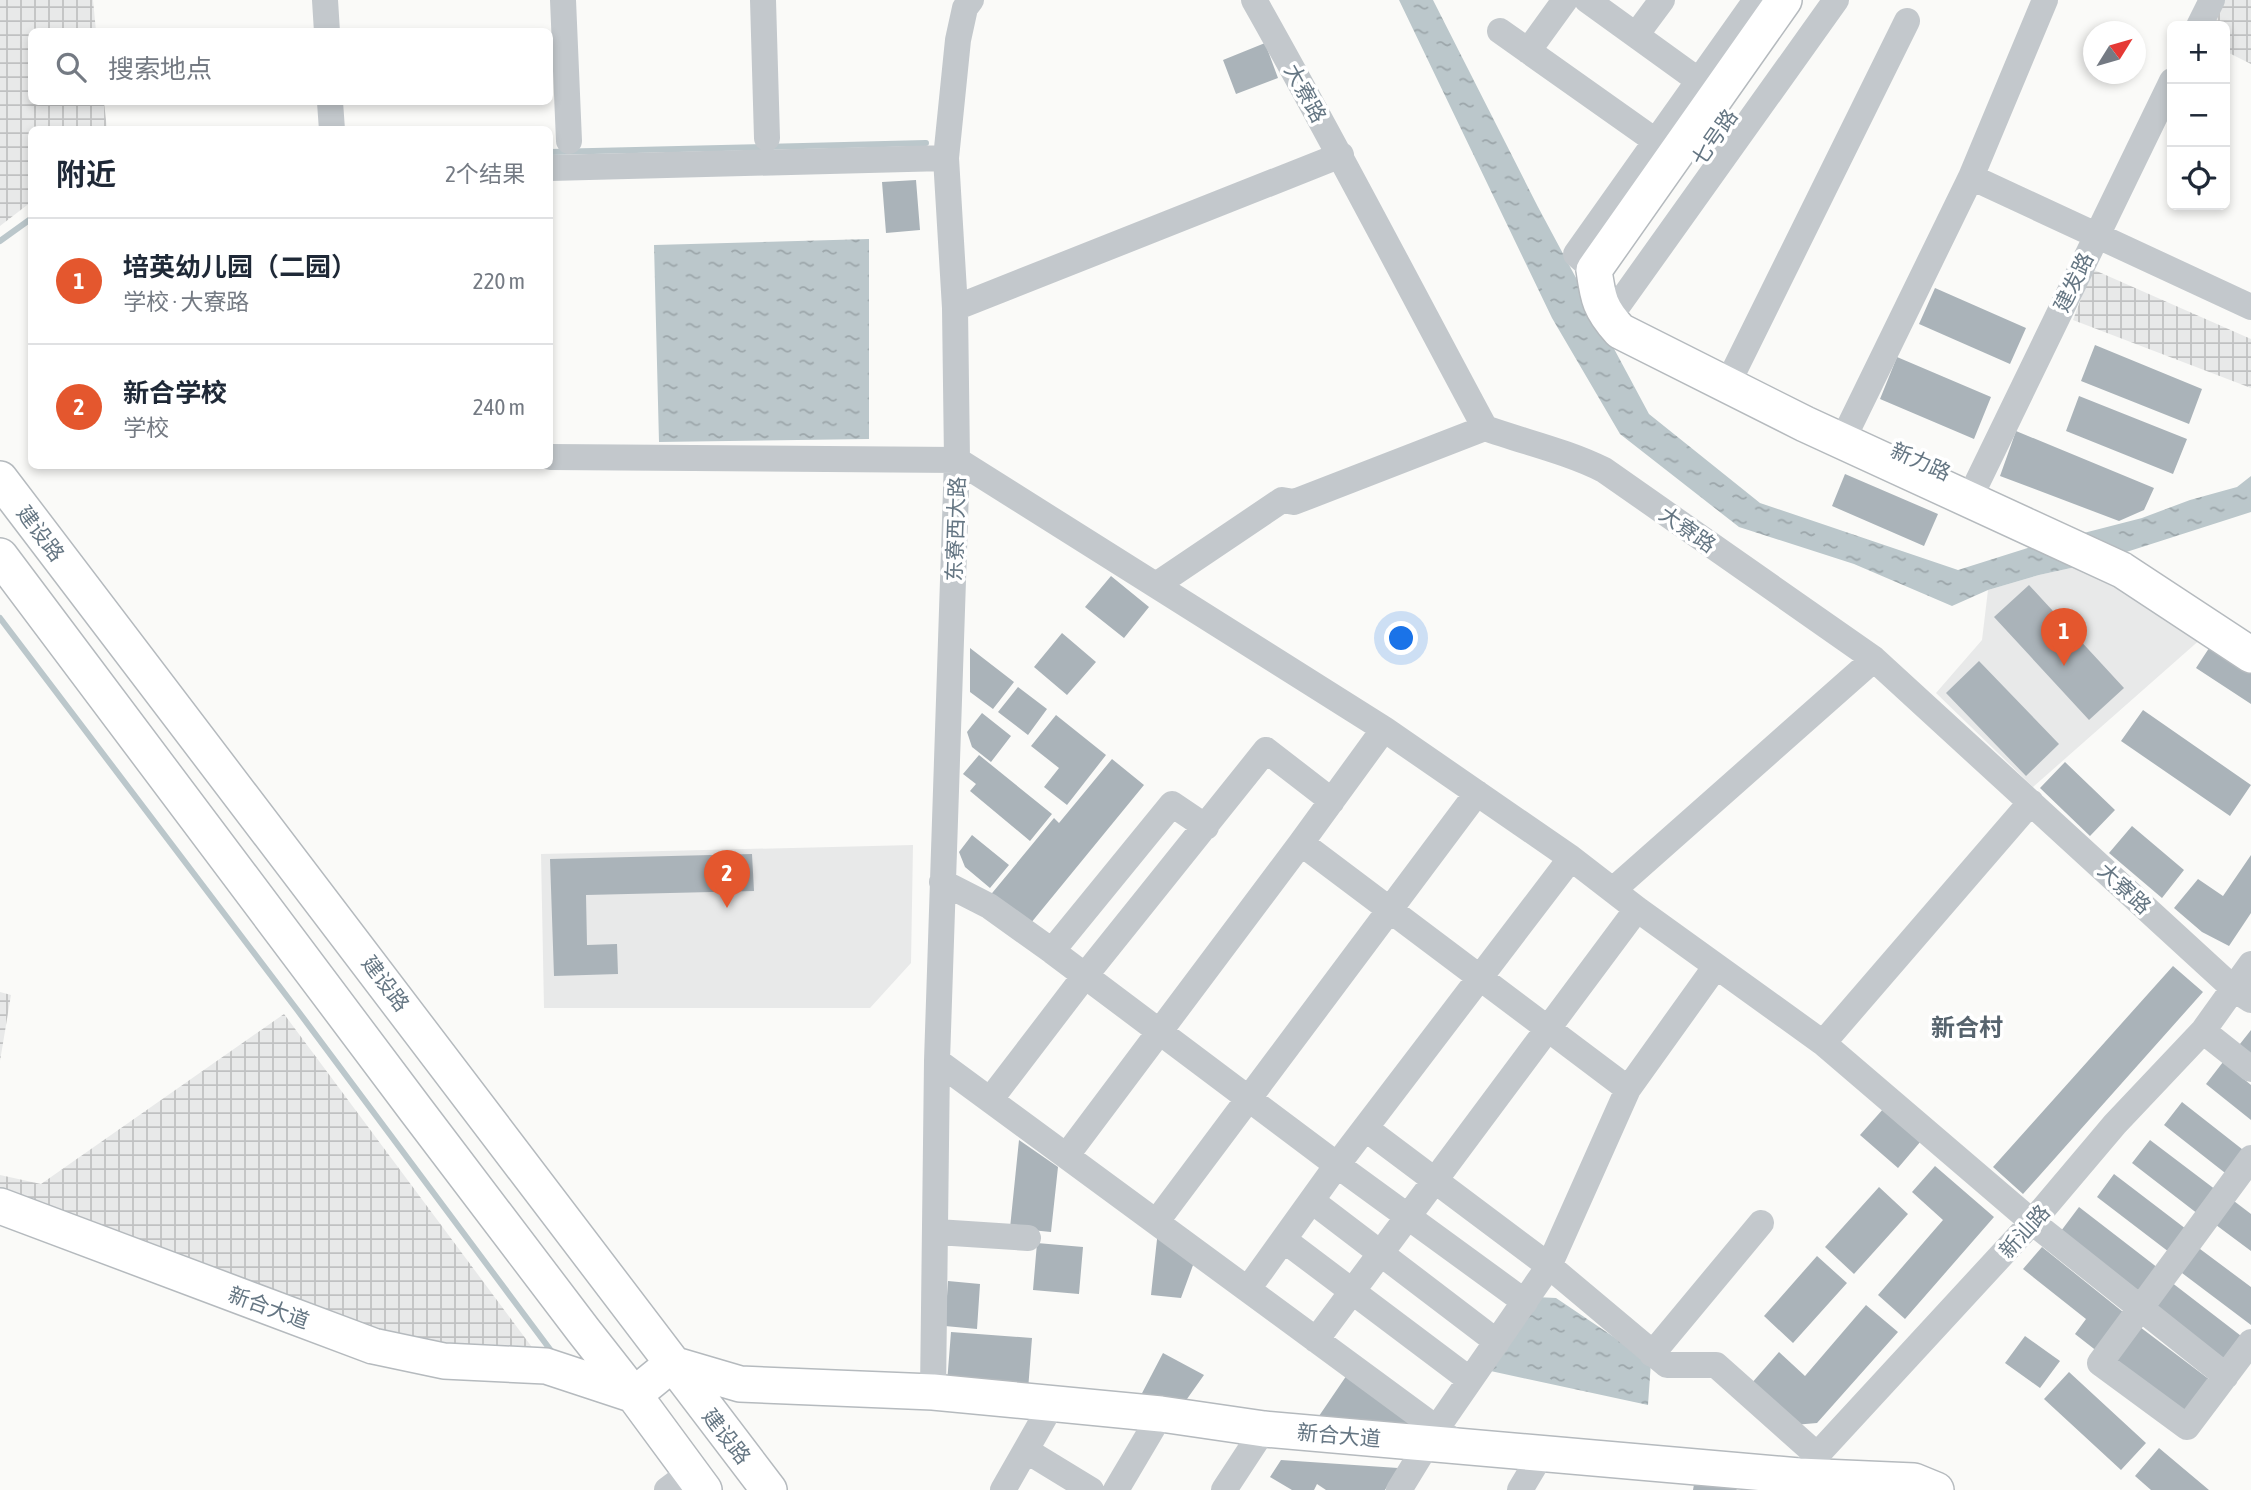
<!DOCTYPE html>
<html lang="zh">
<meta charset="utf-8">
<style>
body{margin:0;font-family:"Asap Condensed","Noto Sans SC",sans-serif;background:#f2f2f3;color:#1f2937}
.controls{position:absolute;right:21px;top:21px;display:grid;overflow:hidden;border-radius:10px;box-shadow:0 4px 10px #0003}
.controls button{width:63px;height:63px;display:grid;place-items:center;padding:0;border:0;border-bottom:2px solid #e0e1e3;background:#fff;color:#1f2937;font:35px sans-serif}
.compass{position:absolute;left:2083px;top:21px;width:63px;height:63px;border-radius:50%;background:#fff;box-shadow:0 4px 10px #0003;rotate:53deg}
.you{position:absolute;left:1402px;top:639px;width:24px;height:24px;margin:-18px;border:5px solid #fff;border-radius:50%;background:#1a73e8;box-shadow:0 0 0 10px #1a73e833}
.badge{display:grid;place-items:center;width:46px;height:46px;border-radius:50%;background:#e4572e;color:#fff;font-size:23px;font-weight:700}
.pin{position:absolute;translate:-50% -58px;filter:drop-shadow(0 2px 4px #0008)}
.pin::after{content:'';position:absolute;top:37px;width:24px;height:21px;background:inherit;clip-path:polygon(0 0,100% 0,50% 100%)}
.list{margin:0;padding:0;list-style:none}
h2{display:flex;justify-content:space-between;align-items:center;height:91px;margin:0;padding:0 28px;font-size:30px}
h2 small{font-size:23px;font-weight:400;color:#747a83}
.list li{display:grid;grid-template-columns:46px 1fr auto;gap:21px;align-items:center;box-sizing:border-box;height:126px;padding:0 28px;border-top:2px solid #e0e1e3}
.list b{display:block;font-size:26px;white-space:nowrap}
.list p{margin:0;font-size:23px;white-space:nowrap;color:#747a83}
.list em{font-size:23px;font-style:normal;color:#747a83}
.icon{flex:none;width:38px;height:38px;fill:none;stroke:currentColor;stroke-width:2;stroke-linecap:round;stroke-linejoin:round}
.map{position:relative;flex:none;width:2251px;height:1490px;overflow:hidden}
.search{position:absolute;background:#fff;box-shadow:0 4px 10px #0003;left:28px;top:28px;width:525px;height:77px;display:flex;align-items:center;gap:18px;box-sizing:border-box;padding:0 24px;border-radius:10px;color:#747a83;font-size:26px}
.panel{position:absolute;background:#fff;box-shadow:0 4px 10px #0003;left:28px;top:126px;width:525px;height:343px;border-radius:10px}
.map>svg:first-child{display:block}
.built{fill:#e8e9e9}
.industrial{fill:url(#industrial-grid)}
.water{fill:url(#water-ripples)}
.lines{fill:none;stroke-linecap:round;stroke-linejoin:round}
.stream{stroke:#bbc7cb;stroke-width:6}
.building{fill:#aab3b9}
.major-casing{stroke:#b5babe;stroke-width:38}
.minor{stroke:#c3c8cc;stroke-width:26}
.major{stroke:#fff;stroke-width:35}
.labels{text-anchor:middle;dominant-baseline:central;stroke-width:7;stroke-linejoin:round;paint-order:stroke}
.street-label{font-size:21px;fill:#657683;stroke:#fff}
.quarter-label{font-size:24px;font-weight:bold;fill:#57646e;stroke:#fff}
</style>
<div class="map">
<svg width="2251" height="1490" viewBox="0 0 2251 1490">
<defs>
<pattern id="industrial-grid" width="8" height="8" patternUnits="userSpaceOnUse" patternTransform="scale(1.75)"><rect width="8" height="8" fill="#e8e9e9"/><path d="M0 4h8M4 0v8" fill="none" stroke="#c0c1c2"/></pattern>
<pattern id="water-ripples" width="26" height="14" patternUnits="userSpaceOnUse" patternTransform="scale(1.75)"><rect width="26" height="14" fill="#bbc7cb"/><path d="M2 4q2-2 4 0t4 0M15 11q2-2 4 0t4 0" fill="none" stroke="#9ca6aa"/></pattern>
</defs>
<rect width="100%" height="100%" fill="#fafaf8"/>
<path class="built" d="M2089,564L2211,630L2033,787L1936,693L1982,640L1988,590L2039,575Z
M913,845L911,963L870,1008H544L541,854Z"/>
<path class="industrial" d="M0,0H93L96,31L32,32V102H104L107,129L32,130L31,202L0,226Z
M2223,0H2251V64L2225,51V26H2210Z
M2092,269L2251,339V388L2073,320Z
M0,992L11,995L0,1061Z
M284,1014L546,1366L444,1361L0,1206V1175L41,1184Z"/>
<path class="water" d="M1399,0H1433L1538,207L1649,414L1760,503L1958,570L2037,545L2142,518L2190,500L2237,487L2251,476V512L2089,564L2039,575L1988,590L1952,606L1854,564L1739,527L1620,434L1552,318Z
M869,239V439L659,442L654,245Z
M1536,1297L1556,1298L1651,1362L1648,1405L1486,1370Z"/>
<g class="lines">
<path class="stream" d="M550,152L926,143
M0,241L32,218
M0,618L298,1011L552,1352"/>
</g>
<path class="building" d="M1265,43L1278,78L1236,94L1223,60Z
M916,180L920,230L886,233L882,182Z
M1935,288L2026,328L2010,364L1919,324Z
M2095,345L2202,389L2189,424L2081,381Z
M1897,357L1991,397L1974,439L1880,399Z
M2079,396L2187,439L2173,474L2066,431Z
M2016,431L2154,488L2144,510L2119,521L2000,476Z
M1845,474L1938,514L1924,546L1832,506Z
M1111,576L1149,607L1124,638L1085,607Z
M2029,585L2124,688L2089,720L1994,617Z
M1062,633L1096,662L1067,695L1034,667Z
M2215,639L2251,663V704L2196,668Z
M970,648L1014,682L993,709L970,692Z
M1979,661L2059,744L2026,776L1946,693Z
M1018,687L1047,709L1028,735L998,712Z
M2143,710L2251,785L2230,816L2121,741Z
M982,713L1011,736L991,762L972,747L967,732Z
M1056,715L1106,755L1067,805L1044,787L1059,768L1031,746Z
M979,755L1052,814L1030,841L970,791L976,784L963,774Z
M1112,759L1144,785L1026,929L988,898L1054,818L1059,823Z
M2065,762L2115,810L2090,836L2040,788Z
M2132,826L2184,870L2162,898L2109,853Z
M972,835L1009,865L990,888L965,867L959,852Z
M752,854L754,891L586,895L587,945L617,944L618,974L554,976L550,859Z
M2251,855V913L2229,946L2202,932L2174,908L2198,879L2223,896Z
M2173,966L2203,992L2023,1194L1993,1167Z
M2251,1030V1060L2236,1049Z
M2223,1062L2251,1085V1120L2206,1084Z
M2182,1102L2247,1153L2229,1176L2164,1125Z
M1884,1108L1921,1141L1898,1168L1860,1135Z
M1019,1140L1058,1167L1051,1232L1010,1228Z
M2150,1140L2216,1190L2198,1214L2132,1163Z
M1935,1166L1994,1217L1905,1319L1878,1295L1943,1220L1912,1192Z
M2114,1174L2186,1229L2169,1252L2097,1197Z
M1879,1187L1908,1214L1854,1274L1825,1247Z
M2230,1198L2251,1214V1251L2212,1222Z
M2079,1207L2158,1268L2140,1292L2061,1231Z
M1158,1230L1196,1257L1181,1298L1151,1295Z
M1037,1243L1083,1247L1079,1294L1033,1290Z
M2196,1246L2251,1287V1325L2178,1270Z
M2042,1247L2128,1316L2098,1352L2075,1334L2086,1319L2023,1269Z
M1817,1256L1847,1283L1793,1343L1764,1316Z
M948,1281L980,1284L977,1329L945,1326Z
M2171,1282L2245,1339L2227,1362L2153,1306Z
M1866,1305L1898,1332L1817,1423L1794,1425L1751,1384L1779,1352L1805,1376Z
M2136,1324L2214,1383L2186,1421L2108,1362Z
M951,1332L1032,1338L1028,1390L947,1383Z
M2025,1336L2060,1361L2040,1388L2005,1363Z
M1163,1353L1204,1375L1182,1406L1140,1397Z
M1351,1369L1415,1415L1406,1427L1319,1416Z
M2069,1372L2146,1443L2121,1470L2044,1399Z
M2159,1448L2209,1490H2151L2135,1476Z
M1281,1460L1398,1468L1385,1490H1326L1317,1484L1314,1490H1292L1270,1477Z
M1695,1479L1730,1481L1737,1490H1693Z"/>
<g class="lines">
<g class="major-casing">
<path id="major" d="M1784,0L1594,270C1598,299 1600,309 1620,331L1805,424L2122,570L2251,655
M0,479L769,1490
M0,556L416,1110L583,1330L634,1395L704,1490
M0,1206L373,1346L444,1361L546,1366L634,1395L672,1364L740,1384L933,1392L1161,1414L1264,1429L1799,1476L1914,1481L1936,1490"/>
</g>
<path class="minor" d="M325,0L327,32
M563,0L569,141
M763,0L767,138
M1254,0C1334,141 1408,285 1485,428C1524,442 1566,451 1604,470L1874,659L2234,989L2251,1000
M1587,0L1713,91
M2199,26L2212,0
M1500,31L1671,152
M1636,35L1662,0
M1528,51L1565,0
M330,102L332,130
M550,168L946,158
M1971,177L2251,307
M1594,270L1576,254L1756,0
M1619,304L1836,0
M955,308L1341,155
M1733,373L1907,21
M1848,429L1971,177L2045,0
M550,457L957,460L1384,729L1571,858L1337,1165L1248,1289
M1976,485L2172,81
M1156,585L1282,500L1294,502L1485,428
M1301,843L1628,1089
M1571,858L1637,909L1823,1043L2032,1222L2226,1376
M942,882L989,906L1052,951L1337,1165L1525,1302
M1613,890L1874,659
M1052,951L1172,804L1206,827
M2203,1031L2251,1069
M1823,1043L2031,802
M937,1061L1459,1445
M990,1100L1084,977L1266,750L1332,801
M1365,1128L1549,1266L1628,1089L1716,966
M1067,1155L1301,843L1384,729
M2251,1158L2100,1363L2187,1427L2251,1342
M1312,1201L1497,1342
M1157,1221L1477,793
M937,1232L1028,1238
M1284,1240L1470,1380
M1316,1340L1637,909
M1652,1354L1761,1223
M933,1392L937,1061L957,460L955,308L946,158L958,40L965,8L971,0
M1027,1451L1091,1490
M1792,1485L1817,1455L2032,1222L2115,1124L2203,1031L2251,964
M667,1490L691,1472
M1003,1490L1052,1404
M1116,1490L1161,1414
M1224,1490L1264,1429
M1399,1490L1437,1428L1549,1266L1667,1365H1716L1817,1455
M1520,1490L1542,1453"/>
<use href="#major" class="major"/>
</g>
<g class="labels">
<g class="street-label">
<text transform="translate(1306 93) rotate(61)">大寮路</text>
<text transform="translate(1714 137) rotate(-55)">七号路</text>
<text transform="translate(2073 282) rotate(-64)">建发路</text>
<text transform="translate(1921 461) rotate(24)">新力路</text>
<text transform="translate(955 529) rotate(-88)">东寮西大路</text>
<text transform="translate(1688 529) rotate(35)">大寮路</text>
<text transform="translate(41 533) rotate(53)">建设路</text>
<text transform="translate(2125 888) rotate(43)">大寮路</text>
<text transform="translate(386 983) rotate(53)">建设路</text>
<text transform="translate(2024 1231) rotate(-48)">新汕路</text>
<text transform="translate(269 1307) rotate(20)">新合大道</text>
<text transform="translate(1339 1435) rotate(5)">新合大道</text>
<text transform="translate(727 1436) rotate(52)">建设路</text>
</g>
<g class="quarter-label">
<text x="1967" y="1027">新合村</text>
</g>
</g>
</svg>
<div class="controls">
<button>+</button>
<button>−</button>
<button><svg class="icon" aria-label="locate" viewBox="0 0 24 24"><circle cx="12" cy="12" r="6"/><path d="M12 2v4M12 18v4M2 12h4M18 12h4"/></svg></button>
</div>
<svg class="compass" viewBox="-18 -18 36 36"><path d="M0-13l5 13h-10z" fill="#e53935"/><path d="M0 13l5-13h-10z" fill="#747a83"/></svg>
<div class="you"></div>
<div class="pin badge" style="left:2064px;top:666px">1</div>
<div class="pin badge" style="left:727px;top:908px">2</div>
<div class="search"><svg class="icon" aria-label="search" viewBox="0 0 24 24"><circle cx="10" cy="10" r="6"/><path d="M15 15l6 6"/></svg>搜索地点</div>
<section class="panel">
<h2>附近<small>2个结果</small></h2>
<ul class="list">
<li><span class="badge">1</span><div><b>培英幼儿园（二园）</b><p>学校 · 大寮路</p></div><em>220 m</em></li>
<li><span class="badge">2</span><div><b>新合学校</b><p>学校</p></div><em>240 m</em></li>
</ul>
</section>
</div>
